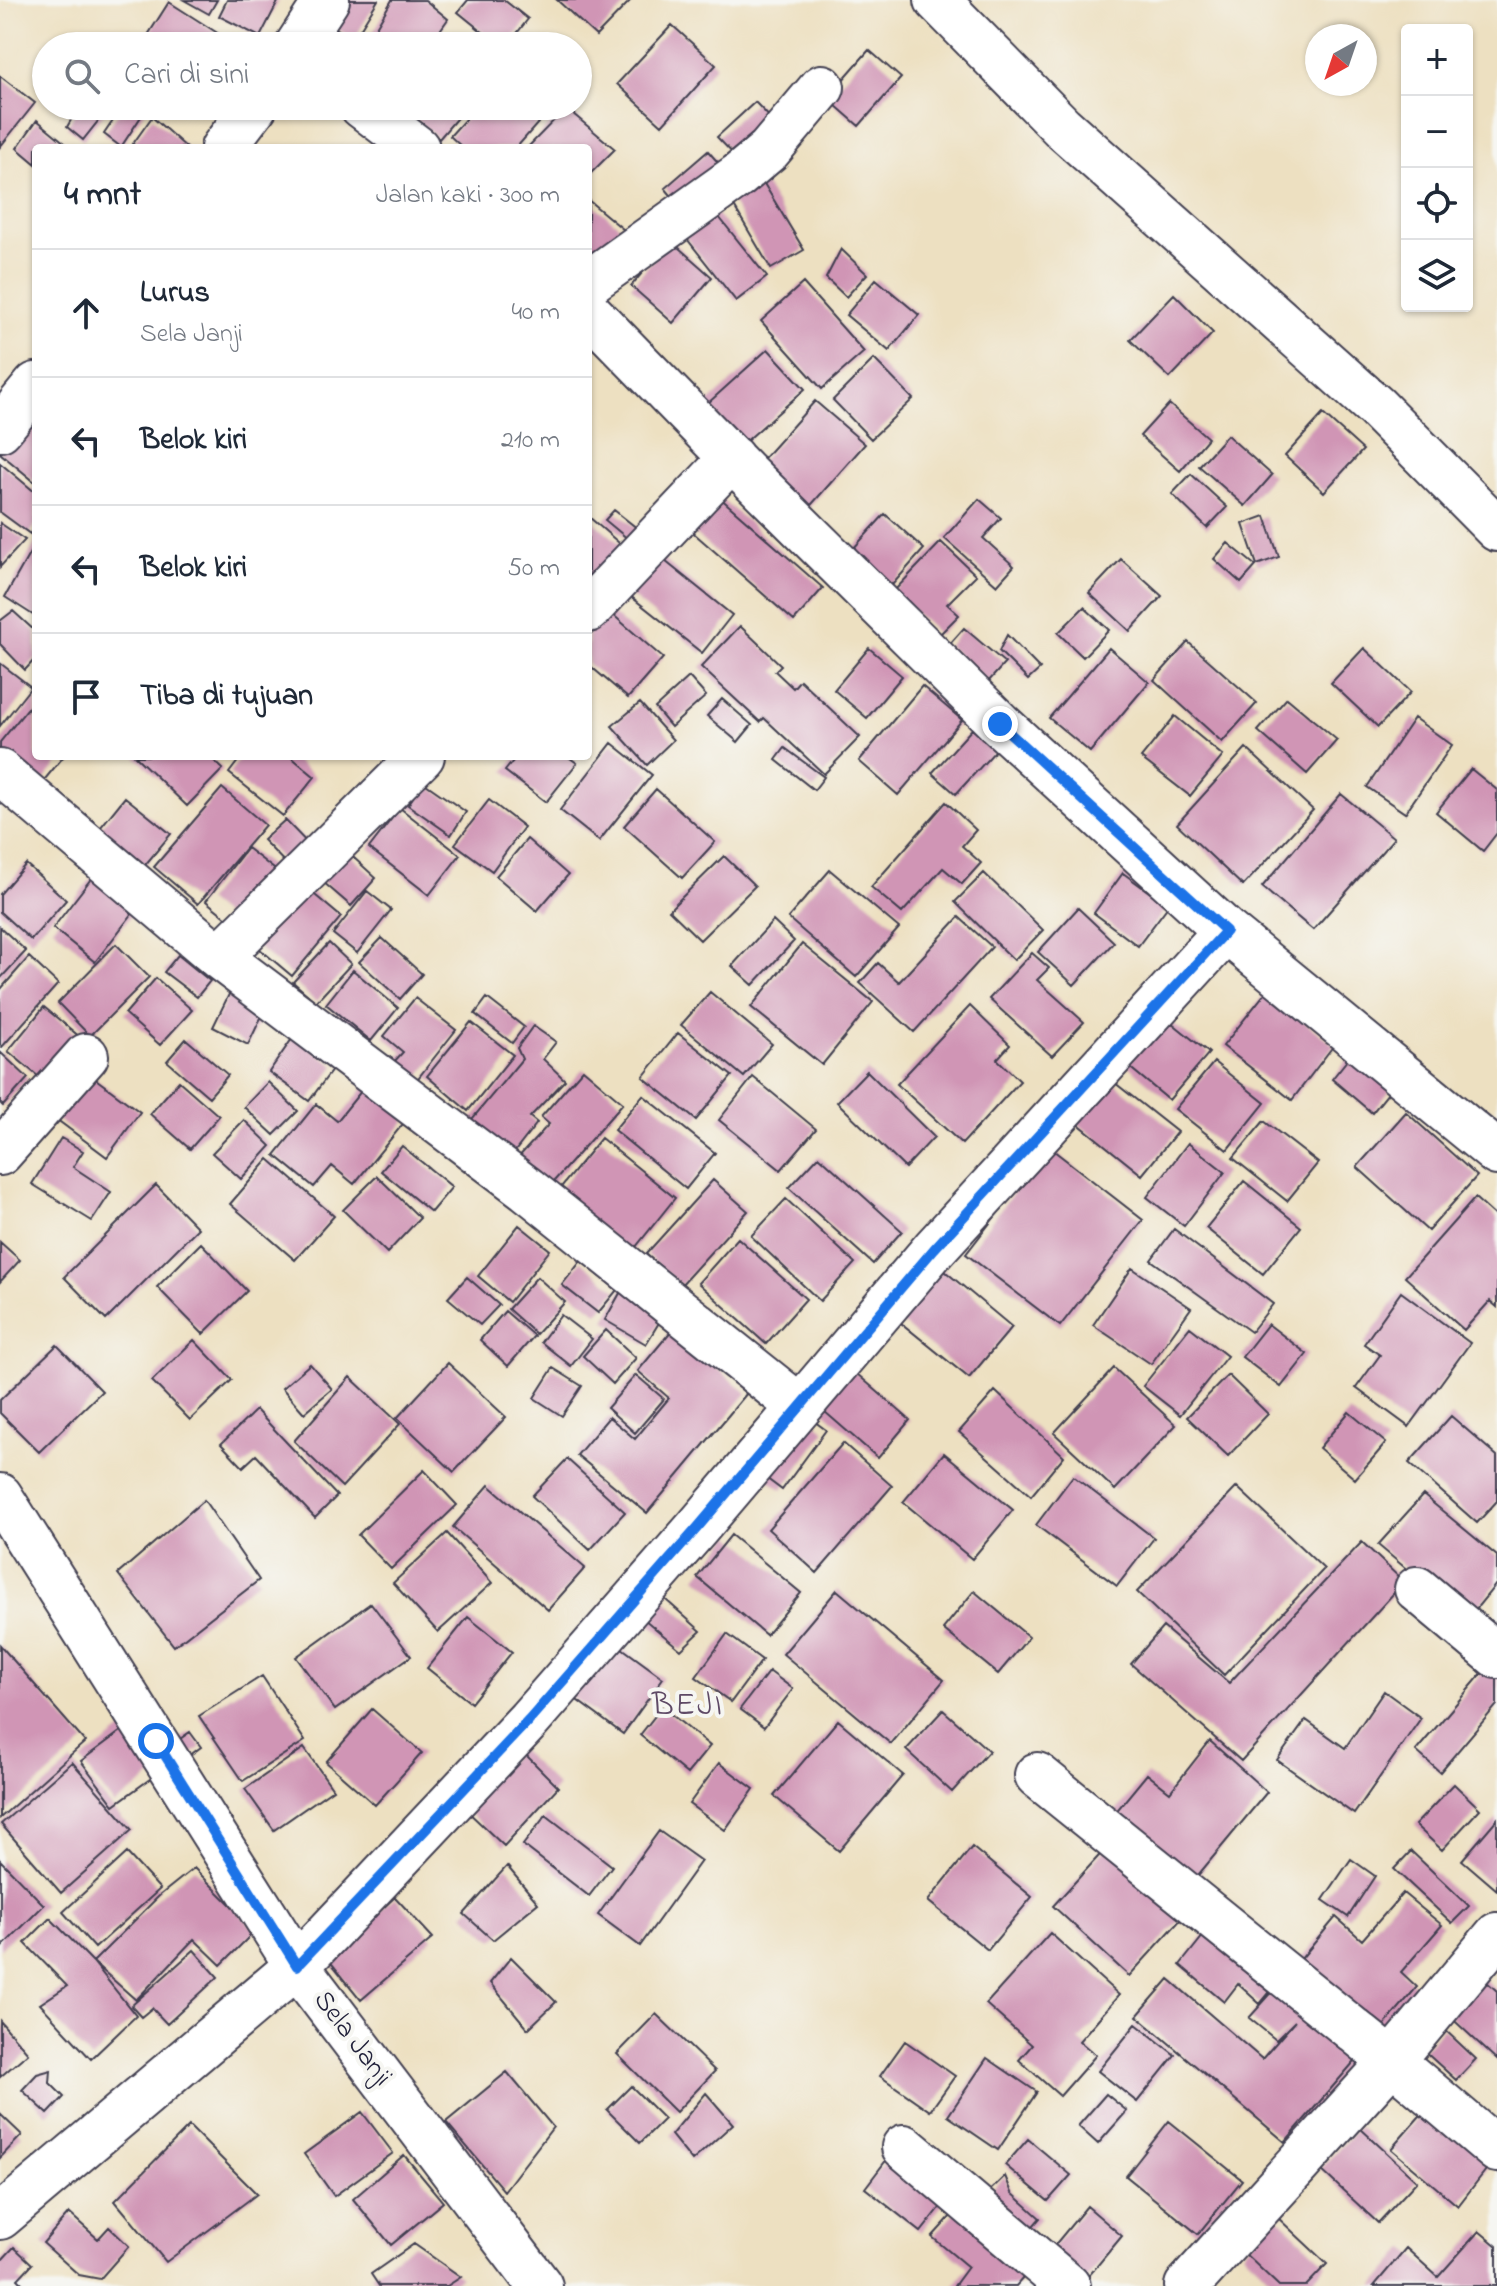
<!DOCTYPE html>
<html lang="id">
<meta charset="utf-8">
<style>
body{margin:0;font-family:"Indie Flower",sans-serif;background:#f2f2f3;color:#1f2937}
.controls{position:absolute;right:24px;top:24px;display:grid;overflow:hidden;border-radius:8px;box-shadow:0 2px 6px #0004}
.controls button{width:72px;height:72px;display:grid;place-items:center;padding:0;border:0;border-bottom:2px solid #e0e1e3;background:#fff;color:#1f2937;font:40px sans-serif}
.compass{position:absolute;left:1305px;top:24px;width:72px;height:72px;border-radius:50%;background:#fff;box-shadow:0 2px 6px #0004;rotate:220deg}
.stop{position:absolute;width:24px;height:24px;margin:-18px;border:6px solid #1a73e8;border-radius:50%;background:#fff}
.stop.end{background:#1a73e8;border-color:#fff;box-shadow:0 2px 8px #0008}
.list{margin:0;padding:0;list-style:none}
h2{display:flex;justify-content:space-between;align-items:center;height:104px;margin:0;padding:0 32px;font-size:34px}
h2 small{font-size:26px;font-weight:400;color:#747a83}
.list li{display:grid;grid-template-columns:52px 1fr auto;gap:24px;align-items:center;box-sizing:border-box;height:128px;padding:0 32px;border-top:2px solid #e0e1e3}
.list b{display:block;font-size:30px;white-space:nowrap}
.list p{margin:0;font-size:26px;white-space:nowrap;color:#747a83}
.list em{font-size:26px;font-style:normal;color:#747a83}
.icon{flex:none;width:44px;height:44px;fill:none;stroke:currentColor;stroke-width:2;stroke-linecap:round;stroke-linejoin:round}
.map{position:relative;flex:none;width:1497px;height:2286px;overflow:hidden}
.search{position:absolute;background:#fff;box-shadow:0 2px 6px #0004;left:32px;top:32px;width:560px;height:88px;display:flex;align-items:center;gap:20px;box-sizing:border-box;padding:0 28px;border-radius:44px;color:#747a83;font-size:30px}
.panel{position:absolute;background:#fff;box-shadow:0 2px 6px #0004;left:32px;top:144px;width:560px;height:616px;border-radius:8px}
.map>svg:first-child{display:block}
.building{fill:#d095b5}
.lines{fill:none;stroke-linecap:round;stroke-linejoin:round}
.minor-casing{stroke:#403e4f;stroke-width:48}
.minor{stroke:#fff;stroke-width:44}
.route{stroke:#1a73e8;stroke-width:10}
.labels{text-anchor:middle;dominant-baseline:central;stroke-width:8;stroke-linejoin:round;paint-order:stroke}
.street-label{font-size:28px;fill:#22223b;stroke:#f6f6f2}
.quarter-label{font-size:32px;letter-spacing:2px;fill:#5f4a66;stroke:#f6f6f2}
</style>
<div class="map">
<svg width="1497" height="2286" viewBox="0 0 1497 2286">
<rect width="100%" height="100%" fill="#f6f6f2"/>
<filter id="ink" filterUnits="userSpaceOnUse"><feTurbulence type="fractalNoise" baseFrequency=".0125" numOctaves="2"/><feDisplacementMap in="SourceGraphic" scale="16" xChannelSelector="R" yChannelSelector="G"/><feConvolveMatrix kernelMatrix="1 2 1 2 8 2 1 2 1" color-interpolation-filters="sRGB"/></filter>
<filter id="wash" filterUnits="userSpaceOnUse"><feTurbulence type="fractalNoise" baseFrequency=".006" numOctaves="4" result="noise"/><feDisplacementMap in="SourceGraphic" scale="32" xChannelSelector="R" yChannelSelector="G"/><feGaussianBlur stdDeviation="1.8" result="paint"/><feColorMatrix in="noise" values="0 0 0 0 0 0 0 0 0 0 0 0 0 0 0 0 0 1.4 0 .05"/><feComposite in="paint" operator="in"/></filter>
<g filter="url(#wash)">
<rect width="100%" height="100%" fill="#ede0c1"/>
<g id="blocks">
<path class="building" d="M184,0H217L209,14Z
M227,0H279L260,37L219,16Z
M327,0H378L354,39L317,17Z
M392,0H425L448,19L429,46H365Z
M468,0H504L528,19L507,46H500L458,12Z
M557,0H631L596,36Z
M169,2L230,41L227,46H141Z
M672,25L716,65L662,125L617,84Z
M869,50L901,78L859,126L827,98Z
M0,76L35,103L0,147Z
M755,102L779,127L741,162L717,137Z
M79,106H110L83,140L67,127Z
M123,106H141L146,109L121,147L104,134Z
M401,106H467L439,139Z
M477,106H553L516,148H463L450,136Z
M566,108L615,149L588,176V148H527Z
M152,117L187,148H130Z
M37,120L71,148H36V164L17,148Z
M708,151L729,175L686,213L665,188Z
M760,177L804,250L771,269L728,196Z
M588,200L636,240L588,273Z
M711,207L767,277L736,301L680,230Z
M670,240L712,277L673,323L631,286Z
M841,249L867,274L846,297L826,278Z
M876,279L919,315L889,351L846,315Z
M803,283L864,352L822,389L761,321Z
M1174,294L1213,333L1170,378L1130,340Z
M768,349L805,389L743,444L707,404Z
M874,359L913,399L871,439L833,400Z
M815,401L865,444L805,512L755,468Z
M1169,404L1208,438L1180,471L1140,436Z
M1323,414L1363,450L1324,492L1285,456Z
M36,418V483L0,453V445Z
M1227,435L1272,475L1245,506L1199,466Z
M0,463L36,493V524L30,534L0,512Z
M1191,474L1227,507L1207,528L1172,494Z
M710,489L823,588L794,621L681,522Z
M979,499L1001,518L983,538L1014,566L997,585L944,538Z
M614,510L643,533L634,544L605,520Z
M885,514L924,549L892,585L852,550Z
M1265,516L1279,557L1257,565L1243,524Z
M589,517L626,549L588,584V519Z
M0,523L25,540L0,567Z
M36,542V617L5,597Z
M941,542L976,575L947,604L959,615L939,635L893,592Z
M1228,543L1256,566L1241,583L1214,559Z
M655,553L732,615L702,653L624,591Z
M1121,559L1162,596L1130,631L1089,593Z
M604,607L663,658L628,698L588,664V625Z
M1084,607L1109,630L1083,657L1058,633Z
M13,611L36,632V658L25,670L0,644V621Z
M740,626L781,665L775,671L793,688L800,680L860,737L824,774L764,718L760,722L701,667Z
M964,628L1005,663L988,682L948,646Z
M1007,635L1040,669L1028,680L999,651Z
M1188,642L1257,703L1222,742L1154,680Z
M869,648L902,676L867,718L834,690Z
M1109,648L1149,682L1090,752L1049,718Z
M1364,648L1411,692L1378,727L1331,683Z
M0,663L31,687L0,726Z
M689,677L706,696L671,727L655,708Z
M922,686L962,720L898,795L859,761Z
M36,698V756H64L36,790L0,760V742Z
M1287,698L1337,740L1307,774L1258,731Z
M722,699L752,725L738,742L707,716Z
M640,703L673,740L647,765L612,726Z
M1175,716L1223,756L1190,796L1141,758Z
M1414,718L1452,745L1405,813L1367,787Z
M972,729L996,750L956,794L932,773Z
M612,743L652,775L599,841L560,810Z
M785,748L824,777L814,790L776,760Z
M1246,748L1313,810L1243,886L1177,824Z
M135,756H209L223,769L187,806Z
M242,756H290L315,777L283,816L229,773Z
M517,756H567L577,763L546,802L505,771Z
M1471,769L1497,790V833L1483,851L1436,812Z
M423,782L466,812L451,835L408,805Z
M222,788L265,825L198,904L154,867Z
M656,789L715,842L682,878L624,826Z
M1341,794L1394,838L1313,930L1262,887Z
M125,797L171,834L145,865L100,828Z
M489,800L524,827L492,871L455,844Z
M946,802L976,830L962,846L981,863L962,884L943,868L902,913L871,887Z
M400,808L460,855L429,895L369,848Z
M285,820L317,853L296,874L263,840Z
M527,839L568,875L537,911L496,876Z
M342,847L376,878L351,906L316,876Z
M247,848L283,876L242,930L206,901Z
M724,856L755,886L700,940L669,910Z
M26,864L66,900L31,940L0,912V894Z
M830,870L899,928L856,977L788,918Z
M984,873L1043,930L1014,960L955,902Z
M1123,873L1168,906L1138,946L1094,913Z
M94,875L136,909L95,962L53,928Z
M303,885L341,917L292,976L254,944Z
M367,891L391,910L357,953L333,934Z
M1078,908L1114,942L1074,985L1038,952Z
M959,917L992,947L914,1032L860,983L878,963L899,982Z
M773,921L794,941L753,985L732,966Z
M0,927L26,951L0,979Z
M382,938L422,974L400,999L359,962Z
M329,943L351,964L316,1002L293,982Z
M116,944L149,977L90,1036L58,1003Z
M802,944L873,1002L822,1065L751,1007Z
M1032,953L1049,968L1037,980L1084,1022L1052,1056L989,999Z
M178,955L210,981L197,997L164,972Z
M29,957L58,984L2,1047L0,1045V990Z
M353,970L398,1008L371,1041L326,1004Z
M156,978L192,1010L160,1045L125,1014Z
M234,984L269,1001L248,1045L213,1027Z
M710,992L772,1044L744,1077L681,1025Z
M1266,992L1334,1045L1292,1100L1223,1046Z
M415,998L456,1030L415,1082L393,1063L403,1052L384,1036Z
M487,998L524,1027L512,1043L475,1014Z
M970,1006L1010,1045L997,1059L1020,1081L962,1144L897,1084Z
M44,1007L81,1038L45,1082L8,1051Z
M1166,1018L1209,1053L1169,1100L1127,1065Z
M471,1022L513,1055L468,1111L427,1076Z
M533,1026L556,1042L543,1059L565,1080L530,1117L537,1123L509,1159L467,1125L522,1059L517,1048Z
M678,1033L732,1076L696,1120L643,1077Z
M294,1036L335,1066L309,1101L269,1072Z
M186,1039L228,1075L209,1097L167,1061Z
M1356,1049L1397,1082L1372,1113L1332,1079Z
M0,1052L28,1078L3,1106L0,1103Z
M1214,1062L1265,1103L1227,1150L1175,1109Z
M583,1069L623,1103L547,1189L515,1161L549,1124L541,1117Z
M85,1071L140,1112L107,1157L52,1116Z
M867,1071L934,1137L905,1168L837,1102Z
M1105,1075L1177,1132L1142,1175L1071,1118Z
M753,1077L816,1129L781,1170L719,1120Z
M179,1081L219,1116L190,1149L150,1114Z
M268,1082L298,1111L274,1135L244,1107Z
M366,1085L407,1119L354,1184L332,1166L314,1187L275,1155L316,1104L337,1121Z
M643,1095L715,1153L686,1189L614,1130Z
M1406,1112L1477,1176L1428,1231L1357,1167Z
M244,1120L271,1146L241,1179L212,1153Z
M1264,1121L1318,1163L1287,1201L1233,1158Z
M61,1138L83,1151L73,1167L111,1192L92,1221L32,1184Z
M601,1138L675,1198L631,1253L557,1192Z
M1188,1143L1225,1172L1184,1226L1147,1197Z
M402,1146L452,1187L431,1212L381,1171Z
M1049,1147L1143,1220L1060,1326L966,1254Z
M819,1156L902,1231L873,1264L789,1188Z
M269,1159L334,1216L295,1260L230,1204Z
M377,1176L420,1218L387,1253L343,1210Z
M713,1180L748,1211L681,1285L646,1254Z
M1244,1181L1301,1227L1263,1274L1206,1228Z
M156,1185L198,1228L106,1320L64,1277Z
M1475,1198L1497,1218V1307L1490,1301L1464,1330L1405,1277Z
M786,1199L855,1263L820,1301L751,1236Z
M519,1225L550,1250L509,1302L478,1276Z
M1174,1229L1273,1304L1251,1332L1151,1260Z
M738,1238L806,1299L766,1344L698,1283Z
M0,1242L20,1260L0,1282Z
M201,1243L247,1291L203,1334L157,1287Z
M581,1261L617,1290L598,1313L562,1285Z
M934,1262L1012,1327L969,1378L890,1314Z
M1132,1268L1191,1308L1151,1364L1093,1325Z
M467,1277L499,1305L480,1325L448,1298Z
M537,1277L565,1302L536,1334L508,1309Z
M624,1286L666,1311L646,1344L605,1320Z
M1401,1292L1470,1343L1409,1427L1356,1388L1380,1355L1364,1344Z
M505,1311L534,1336L508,1366L480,1340Z
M561,1315L592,1339L571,1366L541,1342Z
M1268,1324L1307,1354L1281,1387L1242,1357Z
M1190,1327L1227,1356L1180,1415L1143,1386Z
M606,1330L636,1358L613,1384L583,1356Z
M672,1330L747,1393L647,1513L577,1455L609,1417L635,1439L669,1398L638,1371Z
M194,1340L232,1380L190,1420L152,1381Z
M57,1345L102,1391L39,1452L0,1413V1400Z
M448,1363L506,1417L454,1472L397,1418Z
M310,1364L332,1389L304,1413L282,1388Z
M849,1367L910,1420L878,1458L817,1405Z
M553,1368L582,1386L562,1416L534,1398Z
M1114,1368L1176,1425L1115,1490L1054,1433Z
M636,1375L664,1399L635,1433L607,1408Z
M1228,1375L1268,1414L1228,1456L1187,1417Z
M350,1377L400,1424L342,1487L294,1441Z
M995,1391L1064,1456L1031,1496L959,1432Z
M256,1410L337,1496L315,1518L256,1455L243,1467L221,1444Z
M1349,1412L1386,1443L1355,1479L1319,1448Z
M807,1416L826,1430L782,1490L762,1475Z
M1451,1416L1497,1456V1501L1477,1523L1409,1463Z
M843,1443L892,1486L817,1573L768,1529Z
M944,1453L1013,1510L972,1559L903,1502Z
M567,1459L625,1512L590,1550L532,1496Z
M424,1470L457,1505L391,1569L358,1535Z
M1073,1476L1154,1538L1117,1586L1036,1525Z
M489,1485L585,1568L548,1610L453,1527Z
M1237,1487L1324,1569L1224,1675L1137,1592Z
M1423,1495L1497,1556V1583L1467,1620L1378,1545Z
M204,1500L259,1580L174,1646L118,1574Z
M447,1533L492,1583L438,1632L393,1583Z
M731,1535L801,1593L766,1635L697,1577Z
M1362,1542L1404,1582L1241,1761L1131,1664L1163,1627L1229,1683Z
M837,1590L944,1680L891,1744L783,1654Z
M974,1591L1029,1637L998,1674L943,1629Z
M657,1592L701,1631L681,1650L638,1614Z
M371,1603L411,1656L335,1710L296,1657Z
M468,1617L512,1652L471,1703L427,1668Z
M727,1634L762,1660L731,1702L696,1677Z
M611,1640L663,1678L623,1734L570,1695Z
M0,1645L85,1742L0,1818Z
M1495,1658L1497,1660V1705L1440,1772L1416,1751Z
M769,1671L793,1689L764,1727L740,1709Z
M262,1676L305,1741L243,1781L199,1716Z
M1384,1691L1421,1718L1354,1814L1277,1760L1306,1720L1345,1748Z
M662,1707L710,1746L687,1774L640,1735Z
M372,1709L422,1753L375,1805L326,1762Z
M943,1710L989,1751L952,1792L906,1750Z
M838,1720L903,1775L839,1851L774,1796Z
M128,1726L161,1771L114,1805L81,1761Z
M190,1732L201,1747L190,1755L180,1739Z
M1210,1741L1267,1792L1189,1886L1109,1820L1147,1774L1170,1792Z
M304,1748L333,1789L274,1830L245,1789Z
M520,1749L558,1787L504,1846L464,1808Z
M72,1762L132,1830L61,1893L1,1824Z
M719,1763L754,1789L725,1830L689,1804Z
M1454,1784L1480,1809L1442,1850L1415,1825Z
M546,1815L612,1866L589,1896L523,1845Z
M1497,1819V1890L1462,1860Z
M659,1831L701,1861L640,1946L598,1915Z
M1108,1846L1184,1916L1129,1976L1053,1906Z
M972,1847L1032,1897L988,1950L928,1901Z
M1411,1851L1469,1906L1452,1923L1394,1869Z
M127,1853L160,1889L95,1948L63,1912Z
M1351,1859L1375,1876L1348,1917L1323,1900Z
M0,1860L44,1905L0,1949Z
M507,1866L538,1903L493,1940L464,1914Z
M194,1868L256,1930L221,1965L194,1939L136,2000L93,1962L159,1896Z
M1403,1893L1442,1925L1401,1972L1417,1987L1377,2034L1296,1965L1336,1917L1362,1940Z
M395,1897L433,1938L361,2000L328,1959Z
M50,1918L93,1962L136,2016L91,2059L40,2004L67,1986L25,1943Z
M1215,1921L1282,1977L1260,2004L1238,1984L1224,2002L1180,1965Z
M1050,1933L1119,1995L1079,2041L1096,2055L1060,2096L1019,2060L1032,2045L986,2004Z
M194,1950L218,1977L167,2024L152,2008L141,2017L131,2006Z
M511,1957L556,2002L528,2029L490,1983Z
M1479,1975L1497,1991V2060L1445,2012Z
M1285,1978L1366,2048L1285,2142L1137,2016L1169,1979L1262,2059L1295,2021L1276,2040L1249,2018Z
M656,2014L715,2071L676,2112L617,2054Z
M0,2021L28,2053L0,2077Z
M1136,2024L1175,2055L1137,2102L1098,2071Z
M1443,2028L1476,2059L1456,2080L1423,2050Z
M905,2041L955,2076L930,2111L880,2076Z
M987,2058L1037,2092L998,2150L948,2116Z
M51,2070L50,2083L64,2097L48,2114L22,2090L37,2074Z
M507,2072L553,2127L504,2191L446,2122Z
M631,2086L664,2119L640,2143L607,2110Z
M706,2093L733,2124L692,2161L671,2135Z
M1106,2094L1127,2111L1098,2144L1078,2126Z
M1433,2101L1496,2157L1458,2206L1391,2149Z
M362,2112L393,2153L334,2196L304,2154Z
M0,2114L22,2135L0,2158Z
M1169,2121L1242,2180L1198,2234L1126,2176Z
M189,2126L257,2194L166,2262L115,2201Z
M1359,2127L1417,2181L1378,2223L1320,2169Z
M1028,2139L1071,2175L1048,2201L1005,2165Z
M894,2150L951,2194L921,2232L865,2188Z
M404,2155L443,2202L391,2245L353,2199Z
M1005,2176L1012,2193L1040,2218L1020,2241L979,2201Z
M961,2205L997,2231L1023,2278L1016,2286H954L968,2267L932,2237Z
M1087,2206L1122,2236L1083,2283L1044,2258Z
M69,2213L98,2239L109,2227L129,2246L100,2279L79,2275L43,2243Z
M1276,2216L1327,2264L1306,2286H1279L1243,2252Z
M1479,2231L1497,2246V2286H1374L1406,2248L1438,2277Z
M414,2244L461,2277L447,2286H379L371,2274Z
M14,2247L32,2264L18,2279L25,2286H0V2262Z"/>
</g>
</g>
<g filter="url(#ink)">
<use href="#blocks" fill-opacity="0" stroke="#403e4f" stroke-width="2"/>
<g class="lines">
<g class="minor-casing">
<path id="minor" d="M937,0L1062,127L1376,407L1497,529
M297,46L327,0
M362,106L417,148
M223,148L255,106
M588,283L738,176L769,150L822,87
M588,311L744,471L1000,724L1226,931L1497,1153
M0,429L36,385
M588,610L732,458
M0,772L219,957L527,1189L800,1407
M219,957L422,756
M0,1153L86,1056
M0,1496L297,1966L540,2286
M1417,1589L1497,1656
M1037,1775L1392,2061L1497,2150
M904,2147L1068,2286
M0,2217L297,1966L529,1720L698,1527L934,1249L1226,931
M1187,2286L1392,2061L1497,1935"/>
</g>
<use href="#minor" class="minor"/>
</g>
</g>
<g class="lines" filter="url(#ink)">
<path class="route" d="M156,1741L297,1966L529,1720L698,1527L934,1249L1226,931L1000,724"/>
</g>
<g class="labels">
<g class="street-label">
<text transform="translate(352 2039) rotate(53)">Sela Janji</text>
</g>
<g class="quarter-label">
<text x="688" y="1706">BEJI</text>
</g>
</g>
</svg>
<div class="controls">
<button>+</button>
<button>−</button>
<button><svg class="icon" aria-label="locate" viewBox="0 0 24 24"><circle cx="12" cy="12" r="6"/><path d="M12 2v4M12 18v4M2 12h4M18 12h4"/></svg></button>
<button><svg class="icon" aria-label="layers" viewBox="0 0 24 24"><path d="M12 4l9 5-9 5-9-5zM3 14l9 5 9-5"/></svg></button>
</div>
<svg class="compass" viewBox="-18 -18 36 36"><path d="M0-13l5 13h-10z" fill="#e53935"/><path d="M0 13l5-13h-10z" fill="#747a83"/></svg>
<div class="stop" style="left:156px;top:1741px"></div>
<div class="stop end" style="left:1000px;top:724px"></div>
<div class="search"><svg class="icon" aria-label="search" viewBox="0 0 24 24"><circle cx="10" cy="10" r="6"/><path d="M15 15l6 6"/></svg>Cari di sini</div>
<section class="panel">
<h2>4 mnt<small>Jalan kaki · 300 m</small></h2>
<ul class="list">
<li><svg class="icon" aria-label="ahead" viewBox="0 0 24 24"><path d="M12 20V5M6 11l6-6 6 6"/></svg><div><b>Lurus</b><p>Sela Janji</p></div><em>40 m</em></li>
<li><svg class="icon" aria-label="left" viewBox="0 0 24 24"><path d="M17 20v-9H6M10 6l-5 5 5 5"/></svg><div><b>Belok kiri</b></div><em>210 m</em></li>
<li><svg class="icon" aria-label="left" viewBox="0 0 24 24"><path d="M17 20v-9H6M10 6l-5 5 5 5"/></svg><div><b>Belok kiri</b></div><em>50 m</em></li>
<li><svg class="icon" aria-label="arrive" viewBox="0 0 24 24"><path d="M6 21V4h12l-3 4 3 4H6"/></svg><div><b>Tiba di tujuan</b></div></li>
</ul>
</section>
</div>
